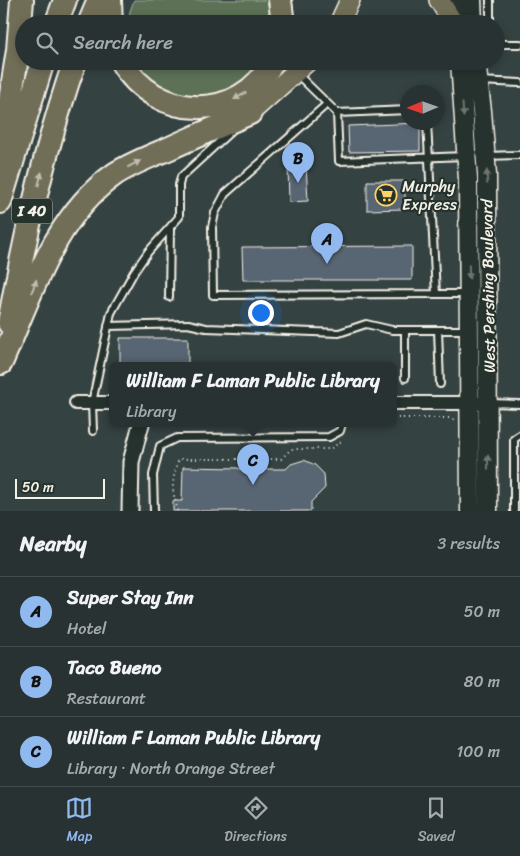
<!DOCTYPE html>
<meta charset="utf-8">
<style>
body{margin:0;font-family:Sriracha,sans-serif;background:#303a3a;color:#f1f3f6}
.compass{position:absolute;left:400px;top:85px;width:45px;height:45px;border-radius:50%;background:#283232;box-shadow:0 2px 8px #0003;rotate:268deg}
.scale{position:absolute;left:15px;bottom:12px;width:90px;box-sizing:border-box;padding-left:5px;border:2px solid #f4f1e8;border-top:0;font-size:14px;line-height:18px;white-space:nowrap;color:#f4f1e8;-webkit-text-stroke:4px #26332d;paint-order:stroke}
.you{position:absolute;left:260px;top:312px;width:18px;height:18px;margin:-12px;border:4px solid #fff;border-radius:50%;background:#1a73e8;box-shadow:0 0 0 8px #1a73e833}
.badge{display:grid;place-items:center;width:32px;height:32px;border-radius:50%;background:#90b9f0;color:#111;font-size:16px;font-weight:700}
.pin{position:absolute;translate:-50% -41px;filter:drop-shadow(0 1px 2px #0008)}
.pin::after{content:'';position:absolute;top:26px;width:18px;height:15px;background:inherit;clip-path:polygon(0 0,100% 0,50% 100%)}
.popup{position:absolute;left:109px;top:362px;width:288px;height:65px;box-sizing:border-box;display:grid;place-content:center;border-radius:8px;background:#283232;filter:drop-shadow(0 1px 4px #0005);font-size:16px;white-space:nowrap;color:#a5aaac}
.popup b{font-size:19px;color:#f1f3f6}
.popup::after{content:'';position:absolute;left:50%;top:100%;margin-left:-10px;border:10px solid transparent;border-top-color:#283232}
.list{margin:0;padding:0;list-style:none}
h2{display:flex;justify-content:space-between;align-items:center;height:65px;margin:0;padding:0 20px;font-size:21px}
h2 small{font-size:16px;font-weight:400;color:#a5aaac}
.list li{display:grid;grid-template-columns:32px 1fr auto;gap:15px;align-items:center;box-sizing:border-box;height:70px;padding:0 20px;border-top:1px solid #444d4d}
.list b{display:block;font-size:19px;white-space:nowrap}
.list p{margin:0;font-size:16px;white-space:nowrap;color:#a5aaac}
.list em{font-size:16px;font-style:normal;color:#a5aaac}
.icon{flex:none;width:28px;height:28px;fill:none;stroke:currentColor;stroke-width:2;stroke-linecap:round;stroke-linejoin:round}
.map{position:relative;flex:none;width:520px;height:511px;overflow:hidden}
.search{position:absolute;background:#283232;box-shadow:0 2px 8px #0003;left:15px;right:15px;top:15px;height:55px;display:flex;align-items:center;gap:12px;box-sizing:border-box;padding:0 18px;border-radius:28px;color:#a5aaac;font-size:19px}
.sheet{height:275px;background:#283232}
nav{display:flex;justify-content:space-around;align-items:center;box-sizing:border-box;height:70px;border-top:1px solid #444d4d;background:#283232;font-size:14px;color:#a5aaac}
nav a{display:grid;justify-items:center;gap:2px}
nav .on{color:#90b9f0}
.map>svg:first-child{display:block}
.green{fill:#5b7155;stroke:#a8b19e}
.building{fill:#596572;stroke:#f4f1e8}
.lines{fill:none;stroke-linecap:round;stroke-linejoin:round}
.service-casing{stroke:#f4f1e8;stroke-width:10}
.minor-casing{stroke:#f4f1e8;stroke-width:16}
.tertiary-casing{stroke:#f4f1e8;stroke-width:19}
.secondary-casing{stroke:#f4f1e8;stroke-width:21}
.primary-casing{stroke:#f4f1e8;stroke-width:22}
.motorway-casing{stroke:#f4f1e8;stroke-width:26}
.path{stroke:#f4f1e8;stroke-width:2;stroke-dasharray:1 4;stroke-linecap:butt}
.service{stroke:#26332d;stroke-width:6}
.minor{stroke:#26332d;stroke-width:12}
.tertiary{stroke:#26332d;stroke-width:15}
.secondary{stroke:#26332d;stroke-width:18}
.primary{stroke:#716e59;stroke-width:19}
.motorway{stroke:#716e59;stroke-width:22}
.oneway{fill:#c0bdaf}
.oneway2{fill:#6e766e}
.labels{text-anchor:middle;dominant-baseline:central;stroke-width:4.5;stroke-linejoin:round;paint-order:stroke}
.shield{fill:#26332d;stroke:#b6b8b0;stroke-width:1}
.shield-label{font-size:15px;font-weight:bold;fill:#f4f1e8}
.poi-label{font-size:16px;fill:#f4f1e8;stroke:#26332d;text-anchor:start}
.street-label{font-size:16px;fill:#f4f1e8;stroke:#26332d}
</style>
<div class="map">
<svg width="520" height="511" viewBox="0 0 520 511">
<rect width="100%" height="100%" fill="#354242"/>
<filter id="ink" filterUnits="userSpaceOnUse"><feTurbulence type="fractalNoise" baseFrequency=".02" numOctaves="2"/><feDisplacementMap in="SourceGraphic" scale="10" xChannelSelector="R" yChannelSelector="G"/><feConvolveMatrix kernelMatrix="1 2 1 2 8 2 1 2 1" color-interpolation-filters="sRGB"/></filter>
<g filter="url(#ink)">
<path class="green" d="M134,0H267L270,11V24H128L130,11Z
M138,61H261L246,80L230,92L209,98H179L149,79Z"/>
<path class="building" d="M420,123V151L349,152L348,126Z
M306,164L308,201L289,202L288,165Z
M367,181H405V209L367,210Z
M412,246V280H243L242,247Z
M120,338H188V366H120Z
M304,460L315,465L324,474L325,488L311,502V511H173V501H182L183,467L239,468V469H286L291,464Z"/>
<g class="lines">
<g class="service-casing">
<path id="service" d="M490,0V24
M496,44H520
M297,74L337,113L408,110
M479,81L520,83
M327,104L225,194L215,213L212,227L213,295L436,294L427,122
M337,113L339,161L465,156
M487,156L520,155
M436,294H467
M169,297L170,229
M108,326L188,324L206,328L339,333L366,324L392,330H467
M405,330V378
M438,330L440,384
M489,403L520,404
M93,431L92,403L111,313L134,272L148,252L179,217V185L181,177L231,131
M154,511L153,475L160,446L177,438L329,437L340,431L342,424
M514,511V439L520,435"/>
</g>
<g class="minor-casing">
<path id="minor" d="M76,403H113
M393,403H489"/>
</g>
<g class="tertiary-casing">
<path id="tertiary" d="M130,511L131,462L141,424"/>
</g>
<g class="secondary-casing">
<path id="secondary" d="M457,0L458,24
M472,0L473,24
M460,61L468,179L470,511
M476,61L482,111L487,175L488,511"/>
</g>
<g class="primary-casing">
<path id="primary" d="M439,0L454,24
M339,24L350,0
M250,113L308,61"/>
</g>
<g class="motorway-casing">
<path id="motorway" d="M110,0L111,24
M280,0L283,24
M56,24L65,0
M89,24L99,0
M121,61C155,121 240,124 273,61
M0,164L18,50L22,0
M0,202L43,61
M9,323C25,235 45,147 75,61
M1,363C30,298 53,217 115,174C132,163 151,156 170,148C196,136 223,125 250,113"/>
</g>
<path class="path" d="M393,418H450L454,420
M177,511C177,504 175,501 174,495C171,483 175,471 179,459H281L291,449H330L342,441"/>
<use href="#service" class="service"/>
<use href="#minor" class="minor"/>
<use href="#tertiary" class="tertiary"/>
<use href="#secondary" class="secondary"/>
<use href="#primary" class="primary"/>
<use href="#motorway" class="motorway"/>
</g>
<defs><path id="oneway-solid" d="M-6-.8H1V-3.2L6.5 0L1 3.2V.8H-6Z" transform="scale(1.25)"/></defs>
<g class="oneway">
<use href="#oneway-solid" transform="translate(240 96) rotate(150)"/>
<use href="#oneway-solid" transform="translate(134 164) rotate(-27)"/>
<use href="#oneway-solid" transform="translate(40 179) rotate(-76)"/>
<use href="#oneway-solid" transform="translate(34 286) rotate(-69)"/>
</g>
<g class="oneway2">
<use href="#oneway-solid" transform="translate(463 110) rotate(86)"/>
<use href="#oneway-solid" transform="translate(487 177) rotate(-92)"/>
<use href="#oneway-solid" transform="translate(469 272) rotate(89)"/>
<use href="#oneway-solid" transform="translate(488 462) rotate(-90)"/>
</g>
</g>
<defs>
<g id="supermarket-ring" transform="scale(1.125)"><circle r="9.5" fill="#26332d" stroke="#ffd166" stroke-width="1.5"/><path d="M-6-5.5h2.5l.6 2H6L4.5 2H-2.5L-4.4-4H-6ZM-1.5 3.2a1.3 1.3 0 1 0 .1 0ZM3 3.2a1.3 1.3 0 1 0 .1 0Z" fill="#ffd166"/></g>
</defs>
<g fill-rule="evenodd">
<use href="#supermarket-ring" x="386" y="195"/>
</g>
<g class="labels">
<rect class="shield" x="12" y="198.5" width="40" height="25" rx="4"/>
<g class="shield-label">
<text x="32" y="211">I 40</text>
</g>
<g class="poi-label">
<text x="402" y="186">Murphy<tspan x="402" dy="18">Express</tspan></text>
</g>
<g class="street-label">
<text transform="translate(488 286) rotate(-91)">West Pershing Boulevard</text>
</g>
</g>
</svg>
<svg class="compass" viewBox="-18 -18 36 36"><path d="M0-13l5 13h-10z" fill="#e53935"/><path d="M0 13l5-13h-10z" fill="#a5aaac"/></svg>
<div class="scale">50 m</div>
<div class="you"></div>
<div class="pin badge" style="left:327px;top:264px">A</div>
<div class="pin badge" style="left:298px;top:183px">B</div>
<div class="pin badge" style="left:253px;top:485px">C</div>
<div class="popup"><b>William F Laman Public Library</b>Library</div>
<div class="search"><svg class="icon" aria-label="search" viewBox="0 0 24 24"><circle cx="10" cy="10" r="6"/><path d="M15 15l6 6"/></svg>Search here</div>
</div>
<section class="sheet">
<h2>Nearby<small>3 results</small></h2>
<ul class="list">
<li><span class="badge">A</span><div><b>Super Stay Inn</b><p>Hotel</p></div><em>50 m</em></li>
<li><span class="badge">B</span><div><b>Taco Bueno</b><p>Restaurant</p></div><em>80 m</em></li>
<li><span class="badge">C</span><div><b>William F Laman Public Library</b><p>Library · North Orange Street</p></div><em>100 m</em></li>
</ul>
</section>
<nav>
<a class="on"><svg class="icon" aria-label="map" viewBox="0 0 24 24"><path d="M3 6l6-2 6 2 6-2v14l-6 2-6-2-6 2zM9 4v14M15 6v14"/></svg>Map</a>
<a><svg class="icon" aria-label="directions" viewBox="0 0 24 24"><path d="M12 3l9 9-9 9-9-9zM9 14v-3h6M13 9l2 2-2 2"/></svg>Directions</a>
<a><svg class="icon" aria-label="saved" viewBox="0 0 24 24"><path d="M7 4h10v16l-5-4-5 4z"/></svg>Saved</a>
</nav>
